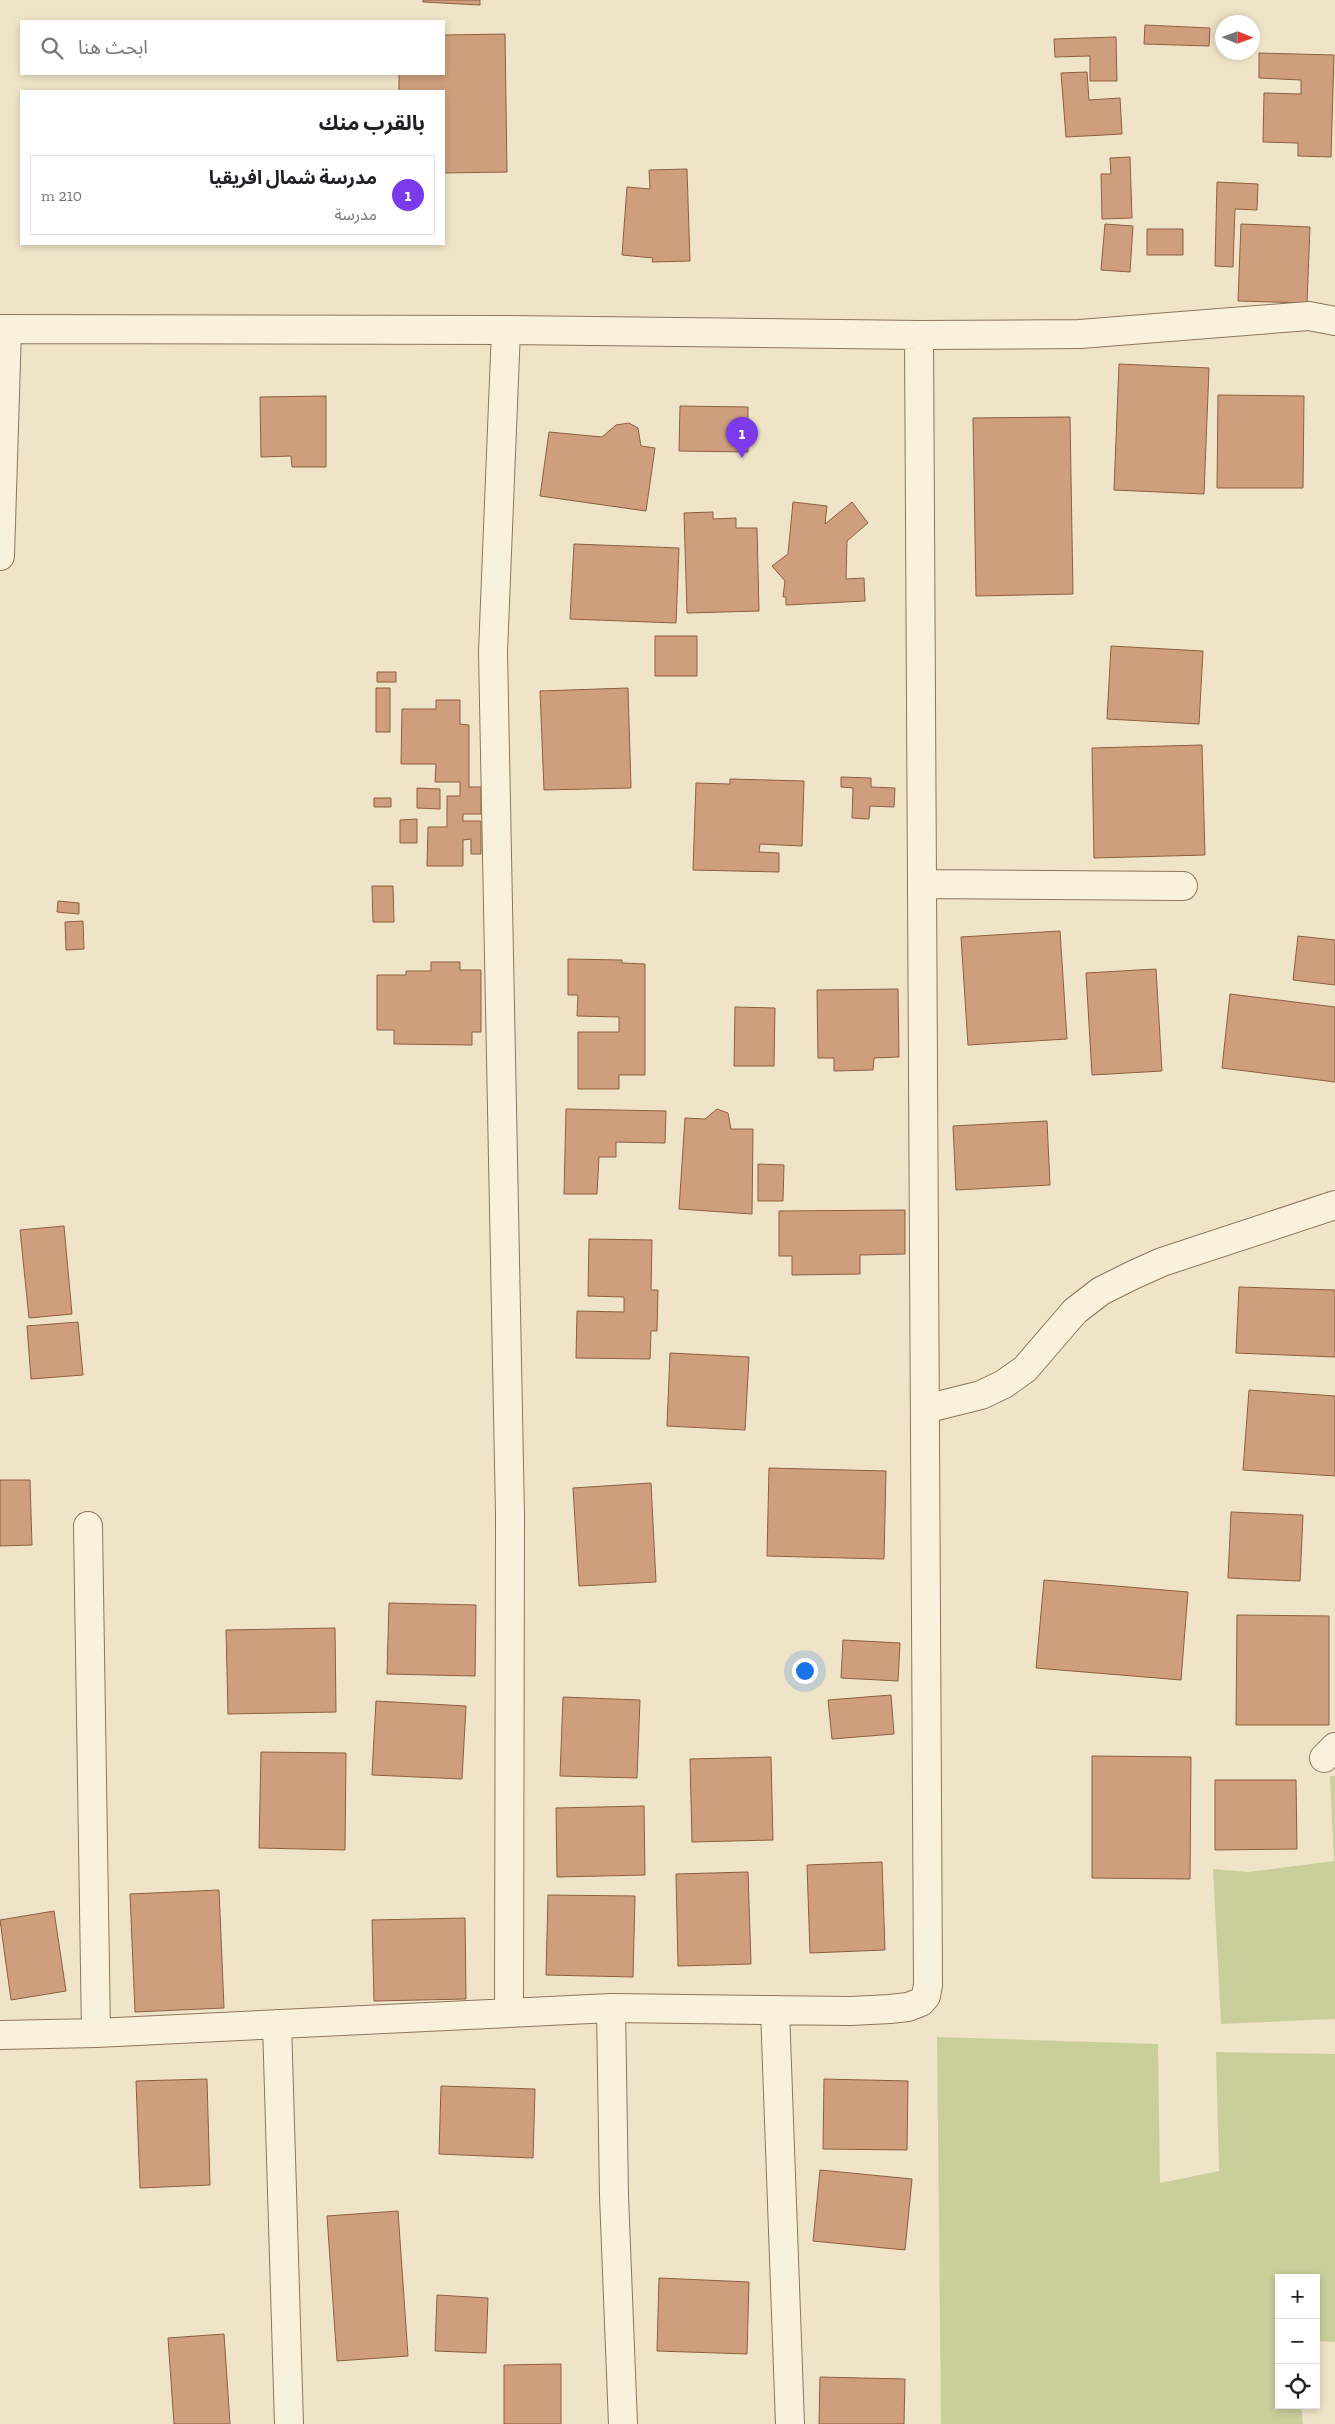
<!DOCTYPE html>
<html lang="ar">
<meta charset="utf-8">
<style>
body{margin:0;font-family:"Zilla Slab","Noto Sans Arabic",serif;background:#f2f2f2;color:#202124;direction:rtl}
.controls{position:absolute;right:15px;bottom:15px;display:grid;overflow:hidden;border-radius:0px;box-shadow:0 2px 8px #0003}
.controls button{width:45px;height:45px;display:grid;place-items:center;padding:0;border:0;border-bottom:1px solid #e0e0e0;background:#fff;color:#202124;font:25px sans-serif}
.compass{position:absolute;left:1215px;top:15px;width:45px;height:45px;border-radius:50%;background:#fff;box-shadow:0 2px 8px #0003;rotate:91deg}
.you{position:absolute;left:804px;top:1670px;width:18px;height:18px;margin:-12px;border:4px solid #fff;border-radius:50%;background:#1a73e8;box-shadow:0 0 0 8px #1a73e833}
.badge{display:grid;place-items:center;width:32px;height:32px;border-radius:50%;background:#7c3aed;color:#fff;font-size:16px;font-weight:700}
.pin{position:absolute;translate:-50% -41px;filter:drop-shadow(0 1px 2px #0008)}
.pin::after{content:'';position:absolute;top:26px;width:18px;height:15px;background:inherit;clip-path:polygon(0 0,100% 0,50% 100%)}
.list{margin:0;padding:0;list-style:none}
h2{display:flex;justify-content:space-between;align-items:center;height:65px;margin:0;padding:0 20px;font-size:21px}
h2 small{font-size:16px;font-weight:400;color:#757577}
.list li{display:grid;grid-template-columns:32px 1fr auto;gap:15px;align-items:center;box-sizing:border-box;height:80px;margin:0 10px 10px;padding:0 10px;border:1px solid #e0e0e0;border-radius:0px}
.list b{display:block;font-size:19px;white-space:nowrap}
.list p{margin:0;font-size:16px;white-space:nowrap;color:#757577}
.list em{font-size:16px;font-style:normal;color:#757577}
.icon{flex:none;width:28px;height:28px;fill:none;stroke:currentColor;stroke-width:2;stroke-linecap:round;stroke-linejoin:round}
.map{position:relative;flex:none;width:1335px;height:2424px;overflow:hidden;direction:ltr}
.search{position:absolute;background:#fff;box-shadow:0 2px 8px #0003;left:20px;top:20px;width:425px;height:55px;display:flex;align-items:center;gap:12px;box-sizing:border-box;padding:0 18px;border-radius:0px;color:#757577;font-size:19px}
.panel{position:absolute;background:#fff;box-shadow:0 2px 8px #0003;left:20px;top:90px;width:425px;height:155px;border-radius:0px;direction:rtl}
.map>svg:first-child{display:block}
.green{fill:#c9cf9b}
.building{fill:#cf9f7d;stroke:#8d5f41}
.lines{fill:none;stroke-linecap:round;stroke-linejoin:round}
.minor-casing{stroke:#8d765c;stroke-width:30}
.minor{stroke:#faf1dc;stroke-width:28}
</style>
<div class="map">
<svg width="1335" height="2424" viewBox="0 0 1335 2424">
<rect width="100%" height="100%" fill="#f0e4c8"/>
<path class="green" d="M1330,1776H1335V2019L1221,2024L1213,1869L1248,1872L1334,1861Z
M937,2037L1158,2044L1160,2183L1219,2171L1216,2052L1335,2054V2342L1316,2341V2278H1279V2405H1301L1303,2424H941Z"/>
<path class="building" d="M423,0H480V5L423,2Z
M1145,25L1210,28L1209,46L1144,44Z
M505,34L507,172L444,173V91H399V74H444V35Z
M1116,37L1117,81H1090V56L1055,57L1054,39Z
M1259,53L1334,55L1331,157L1298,156V143L1263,142L1264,93L1301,94V80L1259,78Z
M1087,72L1089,100L1120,98L1122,134L1066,137L1061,73Z
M1130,157L1132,218L1102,219L1101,174H1111L1110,158Z
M687,169L690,261L652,262L653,258L622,255L627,187L650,189L649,170Z
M1217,182L1258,184L1257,210L1235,209L1233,267L1215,266Z
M1105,224L1133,226L1130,272L1101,270Z
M1241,224L1310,227L1307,303L1238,301Z
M1147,229H1183V255H1147Z
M1119,364L1209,368L1204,494L1114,490Z
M1218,395L1304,396L1303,488H1217Z
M326,396V467H292L291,456L261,457L260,397Z
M680,406L748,407V452L679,451Z
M1070,417L1073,594L976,596L973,418Z
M629,423L638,428L641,446L655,448L646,511L540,496L549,432L602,437L616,425Z
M793,502L827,506L825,524L852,502L868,523L847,541L846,579L864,578L865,601L786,605V597H783L785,581L772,566L788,554Z
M713,512V519L736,518V528H757L759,611L687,613L684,513Z
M574,544L679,548L676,623L570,619Z
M655,636H697V676H655Z
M1111,646L1203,651L1199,724L1107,719Z
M377,672H396V682H377Z
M376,688H390V732H376Z
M628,688L631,788L544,790L540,691Z
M436,700H460V724L469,725V787H481V814H463V821H481V854H471V839L463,840V866H427L428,827H447V796H460V782H435L436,764H401L402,709H436Z
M1202,745L1205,855L1094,858L1092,748Z
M841,777L871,778V787L895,788L894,807L870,806L869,819L852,818L853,788L841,787Z
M730,779L804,781L802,846L760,844L759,852L779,853V872L693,870L696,783L730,784Z
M417,788L440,789V809L417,808Z
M374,798H391V807H374Z
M417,819V843H400V820Z
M372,886H393L394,922H373Z
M58,901L79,903V914L57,912Z
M83,921L84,949L66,950L65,922Z
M1060,931L1067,1039L968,1045L961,937Z
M1298,936L1335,940V985L1293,980Z
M568,959L622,960V963L645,964V1075H619V1089H578V1032H619V1017L577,1016L578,995H568Z
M431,962H460V970H481V1032H472V1045L394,1044V1030H377V975H406V971H431Z
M1156,969L1162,1071L1092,1075L1086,973Z
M898,989L899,1057L874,1058L873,1070L834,1071V1058H818L817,990Z
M1230,994L1335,1007V1082L1222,1068Z
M735,1007L775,1008L774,1066H734Z
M566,1109L666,1111L665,1143L616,1142V1157H599L597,1194H564Z
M717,1109L728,1113L731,1129H753L752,1214L679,1209L685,1118L705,1119Z
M1047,1121L1050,1185L956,1190L953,1126Z
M758,1164L784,1165L783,1201H758Z
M905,1210V1254L860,1255V1274L792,1275V1256H779V1211Z
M64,1226L72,1314L29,1318L20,1230Z
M589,1239L652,1240L651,1290H658L657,1331H651L650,1359L576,1358L577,1311L624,1312V1297L588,1296Z
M1239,1287L1335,1290V1357L1236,1353Z
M78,1322L83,1375L31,1379L27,1326Z
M670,1353L749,1357L745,1430L667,1426Z
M1249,1390L1335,1396V1476L1243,1470Z
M769,1468L886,1471L884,1559L767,1556Z
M0,1480H30L32,1545L0,1546Z
M651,1483L656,1582L579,1586L573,1488Z
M1231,1512L1303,1515L1300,1581L1228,1578Z
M1044,1580L1188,1592L1181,1680L1036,1668Z
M389,1603L476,1605L475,1676L387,1674Z
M1237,1615L1329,1616V1725H1236Z
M335,1628L336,1712L228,1714L226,1630Z
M843,1640L900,1643L898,1681L841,1678Z
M891,1695L894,1734L832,1739L828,1700Z
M563,1697L640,1700L637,1778L560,1776Z
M376,1701L466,1706L462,1779L372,1775Z
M261,1752L346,1753L345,1850L259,1848Z
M1092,1756L1191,1757L1190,1879L1092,1878Z
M771,1757L773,1840L692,1842L690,1759Z
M1215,1780H1296L1297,1849L1215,1850Z
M644,1806L645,1875L557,1877L556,1808Z
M882,1862L885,1950L810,1953L807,1865Z
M748,1872L751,1964L678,1966L676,1874Z
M219,1890L224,2008L135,2012L130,1894Z
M548,1895L635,1896L633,1977L546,1975Z
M54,1911L66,1991L11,2000L0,1920Z
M465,1918L466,1999L374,2001L372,1920Z
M207,2079L210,2185L140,2188L136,2081Z
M824,2079L908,2081L907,2150L823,2149Z
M441,2086L535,2089L533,2158L439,2154Z
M820,2170L912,2179L905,2250L813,2241Z
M398,2211L408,2356L337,2361L327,2216Z
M659,2278L749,2282L747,2354L657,2351Z
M437,2295L488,2298L486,2353L435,2351Z
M224,2334L230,2424H174L168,2338Z
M561,2364V2424H504V2365Z
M820,2377L905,2379L904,2424H819Z"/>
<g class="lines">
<g class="minor-casing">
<path id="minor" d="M0,329L506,330L919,335L1080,334L1309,316L1335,321
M506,330L493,652L510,1514L509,2012
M0,556L7,329
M923,884L1183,886
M925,1409L981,1395L1004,1384L1025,1369L1075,1311L1101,1291L1133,1275L1162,1262L1335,1205
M88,1526L96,2033
M1324,1758L1335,1747
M611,2008L614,2196L623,2424
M775,2010L790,2424
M277,2024L289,2424
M0,2035L96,2033L611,2008L851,2011L890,2009L908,2007L921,2002L926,1996L928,1985L919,335"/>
</g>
<use href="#minor" class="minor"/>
</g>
</svg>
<div class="controls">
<button>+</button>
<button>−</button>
<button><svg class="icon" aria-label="locate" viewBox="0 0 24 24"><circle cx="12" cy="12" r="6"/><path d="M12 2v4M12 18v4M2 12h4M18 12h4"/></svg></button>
</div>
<svg class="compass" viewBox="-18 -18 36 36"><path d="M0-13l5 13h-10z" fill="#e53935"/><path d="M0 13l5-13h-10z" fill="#757577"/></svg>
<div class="you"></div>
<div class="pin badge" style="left:742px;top:458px">1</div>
<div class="search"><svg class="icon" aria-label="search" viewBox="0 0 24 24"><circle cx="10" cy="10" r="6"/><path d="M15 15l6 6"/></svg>ابحث هنا</div>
<section class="panel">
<h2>بالقرب منك<small></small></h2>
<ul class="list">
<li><span class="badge">1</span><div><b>مدرسة شمال افريقيا</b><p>مدرسة</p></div><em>210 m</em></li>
</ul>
</section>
</div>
